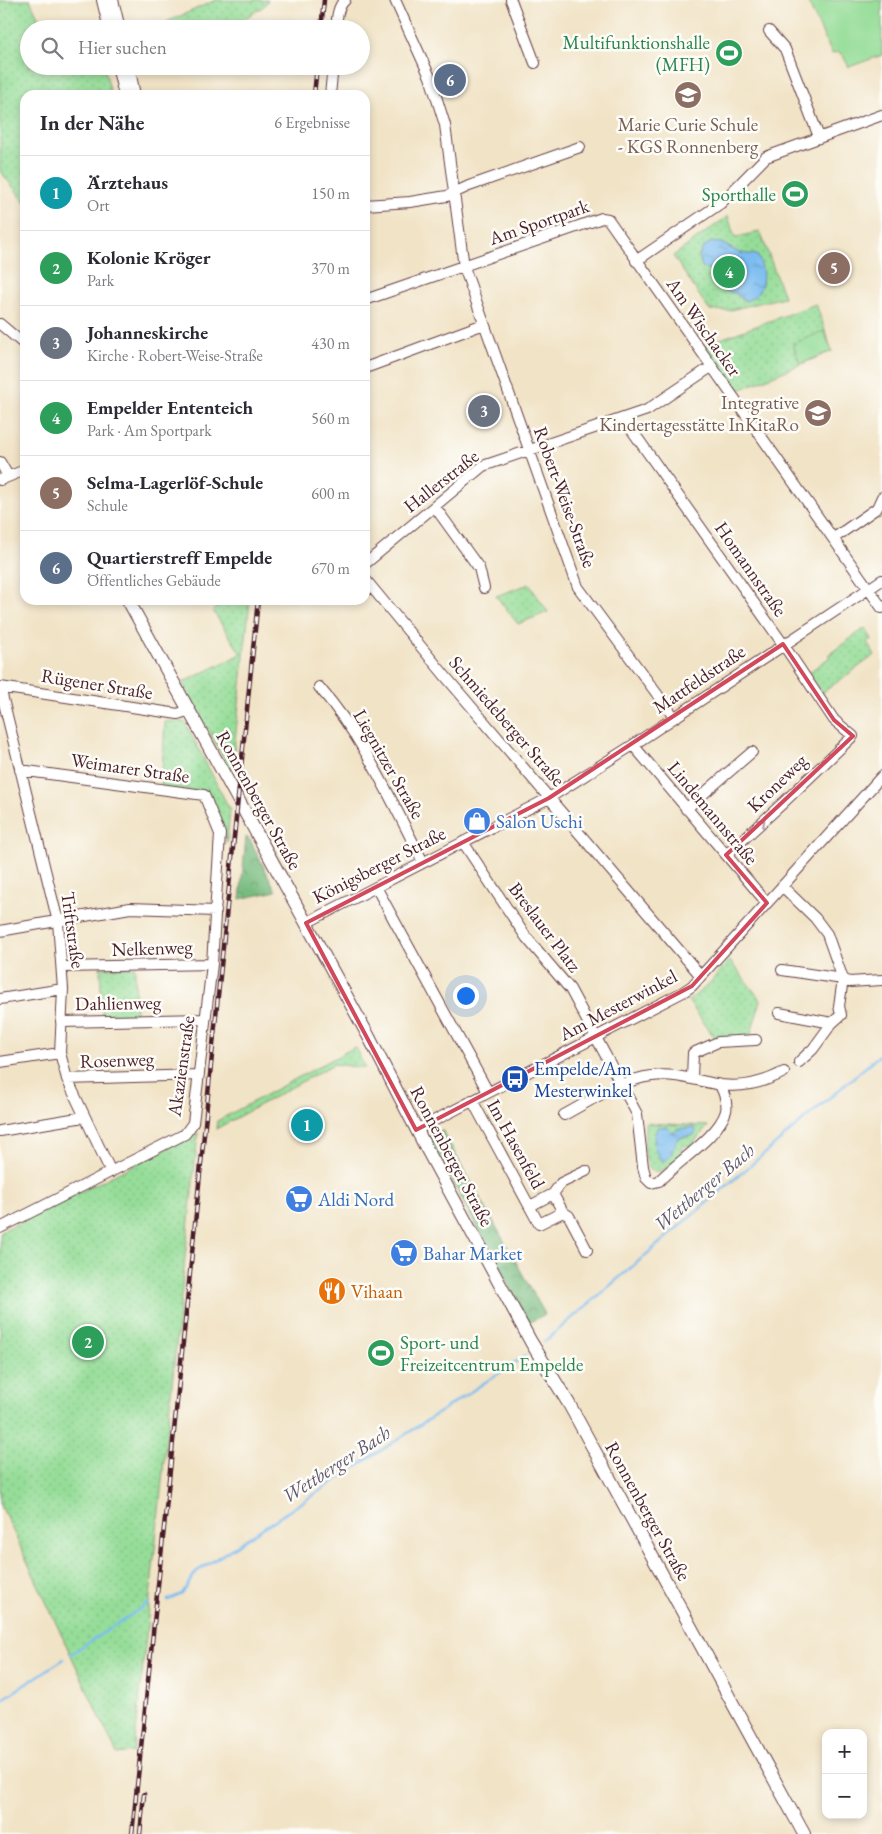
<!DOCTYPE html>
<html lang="de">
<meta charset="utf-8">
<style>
body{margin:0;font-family:"EB Garamond",serif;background:#f7f7f7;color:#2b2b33}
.controls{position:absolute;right:15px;bottom:15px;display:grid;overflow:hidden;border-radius:10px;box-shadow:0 2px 8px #0003}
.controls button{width:45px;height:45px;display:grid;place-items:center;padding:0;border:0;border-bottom:1px solid #e1e1e2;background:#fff;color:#2b2b33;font:25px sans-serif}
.you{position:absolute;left:465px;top:995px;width:18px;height:18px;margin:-12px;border:4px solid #fff;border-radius:50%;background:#1a73e8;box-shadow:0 0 0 8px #1a73e833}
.badge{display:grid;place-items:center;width:32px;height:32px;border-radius:50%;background:#2563eb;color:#fff;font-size:16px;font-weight:700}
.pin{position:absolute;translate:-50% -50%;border:2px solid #fff;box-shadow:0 1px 5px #0006}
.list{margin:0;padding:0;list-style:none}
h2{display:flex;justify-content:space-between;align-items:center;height:65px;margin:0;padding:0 20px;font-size:21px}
h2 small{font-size:16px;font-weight:400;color:#7c7c81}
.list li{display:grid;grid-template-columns:32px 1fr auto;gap:15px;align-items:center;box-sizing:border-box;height:75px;padding:0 20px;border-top:1px solid #e1e1e2}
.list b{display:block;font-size:19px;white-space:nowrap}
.list p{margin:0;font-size:16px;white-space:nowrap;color:#7c7c81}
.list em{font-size:16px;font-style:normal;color:#7c7c81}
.icon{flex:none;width:28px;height:28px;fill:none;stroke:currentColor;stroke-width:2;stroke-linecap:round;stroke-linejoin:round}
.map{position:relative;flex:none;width:882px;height:1834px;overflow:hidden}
.search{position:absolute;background:#fff;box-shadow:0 2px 8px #0003;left:20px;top:20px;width:350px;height:55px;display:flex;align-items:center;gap:12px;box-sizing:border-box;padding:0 18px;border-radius:28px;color:#7c7c81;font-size:19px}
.panel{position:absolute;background:#fff;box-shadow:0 2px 8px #0003;left:20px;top:90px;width:350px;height:515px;border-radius:15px}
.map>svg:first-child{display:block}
.green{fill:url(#green-dots);stroke:#707e62}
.forest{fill:url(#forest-crowns);stroke:#616e56}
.pitch{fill:#95dd98;stroke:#707e62}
.water{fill:url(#water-ripples);stroke:#636e8e}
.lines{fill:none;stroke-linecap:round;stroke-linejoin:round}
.stream{stroke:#7cbdf1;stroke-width:2.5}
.minor-casing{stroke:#633c42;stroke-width:12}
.tertiary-casing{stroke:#633c42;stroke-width:14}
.minor{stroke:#fff;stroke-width:10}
.tertiary{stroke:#fff;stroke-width:12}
.rail-casing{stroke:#4a1f2b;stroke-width:4.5}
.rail{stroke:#fdfcf7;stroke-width:2.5;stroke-dasharray:8;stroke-linecap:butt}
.oneway{stroke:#ae9aa0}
.marked{fill:none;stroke:#d1495b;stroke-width:4;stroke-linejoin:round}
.labels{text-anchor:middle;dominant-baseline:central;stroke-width:5;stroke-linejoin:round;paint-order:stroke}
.leisure-label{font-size:19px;fill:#27864d;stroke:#fdfcf7;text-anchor:end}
.education-label{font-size:19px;fill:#785e54;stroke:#fdfcf7}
.street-label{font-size:19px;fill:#4a1f2b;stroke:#fdfcf7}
.shop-label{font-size:19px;fill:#366cbe;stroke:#fdfcf7;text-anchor:start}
.transit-label{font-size:19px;fill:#164399;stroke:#fdfcf7;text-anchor:start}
.food-label{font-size:19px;fill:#c56008;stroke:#fdfcf7;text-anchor:start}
.water-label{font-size:20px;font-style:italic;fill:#5c5670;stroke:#fdfcf7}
</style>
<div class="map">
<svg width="882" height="1834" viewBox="0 0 882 1834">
<defs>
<pattern id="green-dots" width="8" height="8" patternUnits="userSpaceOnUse" patternTransform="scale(1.25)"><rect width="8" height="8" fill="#95dd98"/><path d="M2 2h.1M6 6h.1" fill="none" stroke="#82bd83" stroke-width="1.8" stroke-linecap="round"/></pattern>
<pattern id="forest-crowns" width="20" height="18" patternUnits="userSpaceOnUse" patternTransform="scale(1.25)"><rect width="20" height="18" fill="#78bc80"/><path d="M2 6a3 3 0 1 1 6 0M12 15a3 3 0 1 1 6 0" fill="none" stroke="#649869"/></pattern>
<pattern id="water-ripples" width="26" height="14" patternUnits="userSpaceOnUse" patternTransform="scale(1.25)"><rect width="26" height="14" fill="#7cbdf1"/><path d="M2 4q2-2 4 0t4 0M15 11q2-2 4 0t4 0" fill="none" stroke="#6899c3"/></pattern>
</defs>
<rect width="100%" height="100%" fill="#fdfcf7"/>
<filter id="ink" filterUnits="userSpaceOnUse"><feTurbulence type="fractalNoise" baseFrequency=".02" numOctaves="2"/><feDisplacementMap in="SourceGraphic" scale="10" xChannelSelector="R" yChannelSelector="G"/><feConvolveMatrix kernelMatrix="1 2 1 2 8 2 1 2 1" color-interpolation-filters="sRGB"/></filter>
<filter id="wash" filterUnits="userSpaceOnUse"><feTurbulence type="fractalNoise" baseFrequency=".0096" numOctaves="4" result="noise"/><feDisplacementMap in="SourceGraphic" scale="20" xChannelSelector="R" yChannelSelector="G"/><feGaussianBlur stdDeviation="1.12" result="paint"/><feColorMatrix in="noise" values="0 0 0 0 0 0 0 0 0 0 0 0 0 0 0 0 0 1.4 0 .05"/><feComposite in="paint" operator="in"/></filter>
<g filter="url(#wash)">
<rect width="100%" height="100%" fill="#f1e3c6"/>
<path class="green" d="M0,0H30L44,29H29V66H104L111,94L113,95H25V202L0,171Z
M216,0H268L264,6L244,19L223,29H151Z
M728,216L735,238L760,231L784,297L726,311L709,310L673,256Z
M816,304L832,351L737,391L704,345Z
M529,584L548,612L518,624L496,596Z
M221,600H250L231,779L229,768L182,683L241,654L213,611Z
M865,628L872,639L867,642L875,655L822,693L808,673L830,657L828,655Z
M165,721L185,722L230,810L227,843L211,795L189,790L161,788Z
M729,960L761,1000L750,1037L715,1038L688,1001L708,985Z
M135,967L136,1017L102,1018L100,968Z
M355,1047L365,1068L334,1064L216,1129L217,1121Z
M645,1123L708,1126L692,1145L682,1146L681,1155C676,1159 671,1165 666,1168C640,1186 645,1135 645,1123Z
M198,1133L134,1752L117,1754L0,1503V1232Z"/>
<path class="forest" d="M246,837L250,840L276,891L240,899Z
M442,1130L545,1314L529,1323L428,1137Z"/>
<path class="pitch" d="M807,0H882V55L849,67L842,54L837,52L832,54Z
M824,331L832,351L800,364L793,344Z"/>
<path class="water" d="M711,242L721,243L740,253L757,255C766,270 766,296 745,301L735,293L725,291L710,270L702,267L699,256L703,248Z
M658,1127H667L673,1133L678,1129L694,1127L696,1131L694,1135L678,1138C672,1147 674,1158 662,1161C654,1152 651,1138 658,1127Z"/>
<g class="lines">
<path class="stream" d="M544,1342L882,1053
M168,1600L182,1594L196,1572L525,1356
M71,1654L149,1603
M0,1701L64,1659"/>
</g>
</g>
<g filter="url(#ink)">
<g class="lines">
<g class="minor-casing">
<path id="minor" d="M395,0L430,77L445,125L464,267L578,587L674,717
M511,0L535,63
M336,29C337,19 337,7 345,0
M769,31L785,49L819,137
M330,95L333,66
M365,205L410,202L447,196L469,186L580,147
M636,261L721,203L766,157L882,115
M365,300L602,218L608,219L882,608
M0,324L25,345
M365,368L484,324
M624,419L783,644L834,720L853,736L783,803L726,855
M0,462L8,476
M0,480L25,470
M435,507L479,568L484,588
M834,538L877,508L882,497
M365,564L483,466L647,410L711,367
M365,579L446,677L701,976
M0,687L58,922L63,989L60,1053L67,1079L111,1172
M0,687L178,714L189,710
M319,687C364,738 392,802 423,862
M633,745L767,903
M686,809L752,752
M463,842L526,937L570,989L637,1114L643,1167L646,1178L651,1183L659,1181C677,1162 719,1136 726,1111C728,1102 724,1093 720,1085
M782,886L815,918L827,934L843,979L839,1006L841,1015L832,1023L813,1049L799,1062
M376,887L488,1092
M306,923L549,798L633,745L882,580
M0,931L130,908L216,911
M62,967L212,964
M782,970L843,979L849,982L882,980
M0,999L63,989
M779,1013L832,1023
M61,1022L205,1019
M0,1062L60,1053
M692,1078L693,1053L718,1042L756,1040
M67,1079L199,1075
M472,1100L539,1224L563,1212L553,1194L561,1183L586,1171
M564,1115C590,1101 623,1079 652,1076C677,1073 697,1081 721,1085C742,1088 765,1082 784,1072
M416,1130L683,992L692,986L882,776
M0,1131L84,1117
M530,1206L553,1194
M563,1212L569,1216L587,1250
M0,1228L185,1134L193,1123L212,964L220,834L204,795L20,770"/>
</g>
<g class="tertiary-casing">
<path id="tertiary" d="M103,0L110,29
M112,0L119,29
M118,66L125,95
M128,66L134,95
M128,600L369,1037L423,1142L531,1342L569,1404L804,1834"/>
</g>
<use href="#minor" class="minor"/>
<use href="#tertiary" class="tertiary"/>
<g class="rail-casing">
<path id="rail" d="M321,29L324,0
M314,95L317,66
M132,1834L172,1451L258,600
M140,1834L144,1794"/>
</g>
<use href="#rail" class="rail"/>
</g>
<defs><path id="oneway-chevron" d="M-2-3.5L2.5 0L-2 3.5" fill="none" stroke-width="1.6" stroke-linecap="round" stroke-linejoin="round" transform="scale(1.25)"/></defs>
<use class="oneway" href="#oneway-chevron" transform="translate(762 822) rotate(-42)"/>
</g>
<path class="marked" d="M783,644L834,720L853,736L726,855L767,903L692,986L416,1130L306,923L549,798Z"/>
<defs>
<g id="stadium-disc" transform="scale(1.4375)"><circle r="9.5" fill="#2e9e5b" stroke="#fdfcf7"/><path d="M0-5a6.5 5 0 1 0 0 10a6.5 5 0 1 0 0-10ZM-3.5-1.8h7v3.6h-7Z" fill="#fff"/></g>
<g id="school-disc" transform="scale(1.4375)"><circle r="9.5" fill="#8d6e63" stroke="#fdfcf7"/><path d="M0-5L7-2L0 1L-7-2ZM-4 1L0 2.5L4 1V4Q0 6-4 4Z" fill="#fff"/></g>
<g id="shop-disc" transform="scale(1.4375)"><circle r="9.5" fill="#3f7fe0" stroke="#fdfcf7"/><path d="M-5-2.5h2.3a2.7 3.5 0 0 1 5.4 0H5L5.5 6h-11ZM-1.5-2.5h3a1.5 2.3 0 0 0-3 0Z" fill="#fff"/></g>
<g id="bus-disc" transform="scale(1.4375)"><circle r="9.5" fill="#1a4fb4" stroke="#fdfcf7"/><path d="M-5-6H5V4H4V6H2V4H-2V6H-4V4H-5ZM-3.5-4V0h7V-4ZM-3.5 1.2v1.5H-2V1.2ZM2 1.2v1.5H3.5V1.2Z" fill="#fff"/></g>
<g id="supermarket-disc" transform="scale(1.4375)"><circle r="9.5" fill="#3f7fe0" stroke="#fdfcf7"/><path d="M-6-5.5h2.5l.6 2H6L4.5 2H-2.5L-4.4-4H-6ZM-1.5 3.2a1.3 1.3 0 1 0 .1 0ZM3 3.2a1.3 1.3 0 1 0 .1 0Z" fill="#fff"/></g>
<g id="restaurant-disc" transform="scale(1.4375)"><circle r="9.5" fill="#e8710a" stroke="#fdfcf7"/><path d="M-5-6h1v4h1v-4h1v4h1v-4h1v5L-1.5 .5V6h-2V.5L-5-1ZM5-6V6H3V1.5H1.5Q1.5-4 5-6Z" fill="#fff"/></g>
</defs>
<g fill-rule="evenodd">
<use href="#stadium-disc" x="729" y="53"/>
<use href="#school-disc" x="688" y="95"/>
<use href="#stadium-disc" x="795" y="194"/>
<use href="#school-disc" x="818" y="413"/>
<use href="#shop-disc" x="477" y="821"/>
<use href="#bus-disc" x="515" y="1079"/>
<use href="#supermarket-disc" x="299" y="1199"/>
<use href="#supermarket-disc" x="404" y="1253"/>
<use href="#restaurant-disc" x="332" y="1291"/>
<use href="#stadium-disc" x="381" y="1353"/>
</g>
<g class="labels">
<g class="leisure-label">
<text x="710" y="42">Multifunktionshalle<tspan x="710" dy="22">(MFH)</tspan></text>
<text x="776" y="194">Sporthalle</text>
<text x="400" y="1342" text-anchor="start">Sport- und<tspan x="400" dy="22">Freizeitcentrum Empelde</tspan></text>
</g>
<g class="education-label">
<text x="688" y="124">Marie Curie Schule<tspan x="688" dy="22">- KGS Ronnenberg</tspan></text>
<text x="799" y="402" text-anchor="end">Integrative<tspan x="799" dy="22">Kindertagesstätte InKitaRo</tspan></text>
</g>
<g class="street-label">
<text transform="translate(539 222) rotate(-19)">Am Sportpark</text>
<text transform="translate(704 327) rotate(55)">Am Wischacker</text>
<text transform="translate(441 481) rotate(-38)">Hallerstraße</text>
<text transform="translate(565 497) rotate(70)">Robert-Weise-Straße</text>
<text transform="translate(751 569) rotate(55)">Homannstraße</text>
<text transform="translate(699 679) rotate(-34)">Mattfeldstraße</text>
<text transform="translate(97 684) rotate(9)">Rügener Straße</text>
<text transform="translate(507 721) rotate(49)">Schmiedeberger Straße</text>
<text transform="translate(389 764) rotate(60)">Liegnitzer Straße</text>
<text transform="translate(130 768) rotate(8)">Weimarer Straße</text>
<text transform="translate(777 783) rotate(-44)">Kroneweg</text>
<text transform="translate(259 800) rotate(61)">Ronnenberger Straße</text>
<text transform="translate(713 813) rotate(50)">Lindemannstraße</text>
<text transform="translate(379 865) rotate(-27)">Königsberger Straße</text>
<text transform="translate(545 927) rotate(53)">Breslauer Platz</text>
<text transform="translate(73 930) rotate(82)">Triftstraße</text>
<text transform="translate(152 948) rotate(-2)">Nelkenweg</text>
<text transform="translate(118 1003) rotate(-1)">Dahlienweg</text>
<text transform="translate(618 1005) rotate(-28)">Am Mesterwinkel</text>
<text transform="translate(117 1060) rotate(-2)">Rosenweg</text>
<text transform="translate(181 1066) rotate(-82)">Akazienstraße</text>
<text transform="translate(516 1144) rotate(61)">Im Hasenfeld</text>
<text transform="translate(452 1156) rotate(62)">Ronnenberger Straße</text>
<text transform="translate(648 1511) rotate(61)">Ronnenberger Straße</text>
</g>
<g class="shop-label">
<text x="496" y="821">Salon Uschi</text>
<text x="318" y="1199">Aldi Nord</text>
<text x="423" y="1253">Bahar Market</text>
</g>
<g class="transit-label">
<text x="534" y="1068">Empelde/Am<tspan x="534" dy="22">Mesterwinkel</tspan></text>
</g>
<g class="food-label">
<text x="351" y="1291">Vihaan</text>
</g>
<g class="water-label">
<text transform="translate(704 1187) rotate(-40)">Wettberger Bach</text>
<text transform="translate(336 1464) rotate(-33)">Wettberger Bach</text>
</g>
</g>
</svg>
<div class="controls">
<button>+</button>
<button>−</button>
</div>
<div class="you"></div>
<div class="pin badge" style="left:307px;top:1125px;background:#0f9aa8">1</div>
<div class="pin badge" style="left:88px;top:1342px;background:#2e9e5b">2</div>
<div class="pin badge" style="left:484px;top:411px;background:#6b7280">3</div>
<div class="pin badge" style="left:729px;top:272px;background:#2e9e5b">4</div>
<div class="pin badge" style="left:834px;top:268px;background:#8d6e63">5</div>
<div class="pin badge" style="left:450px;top:80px;background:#5c6f8a">6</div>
<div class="search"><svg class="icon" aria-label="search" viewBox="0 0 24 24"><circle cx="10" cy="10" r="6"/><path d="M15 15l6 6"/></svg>Hier suchen</div>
<section class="panel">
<h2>In der Nähe<small>6 Ergebnisse</small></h2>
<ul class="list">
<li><span class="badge" style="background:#0f9aa8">1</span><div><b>Ärztehaus</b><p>Ort</p></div><em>150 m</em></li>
<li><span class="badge" style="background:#2e9e5b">2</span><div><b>Kolonie Kröger</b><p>Park</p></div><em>370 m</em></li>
<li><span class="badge" style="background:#6b7280">3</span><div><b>Johanneskirche</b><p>Kirche · Robert-Weise-Straße</p></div><em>430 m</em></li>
<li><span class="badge" style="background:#2e9e5b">4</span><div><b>Empelder Ententeich</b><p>Park · Am Sportpark</p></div><em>560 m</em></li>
<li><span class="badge" style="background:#8d6e63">5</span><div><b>Selma-Lagerlöf-Schule</b><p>Schule</p></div><em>600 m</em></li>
<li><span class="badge" style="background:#5c6f8a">6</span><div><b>Quartierstreff Empelde</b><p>Öffentliches Gebäude</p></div><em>670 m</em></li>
</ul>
</section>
</div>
